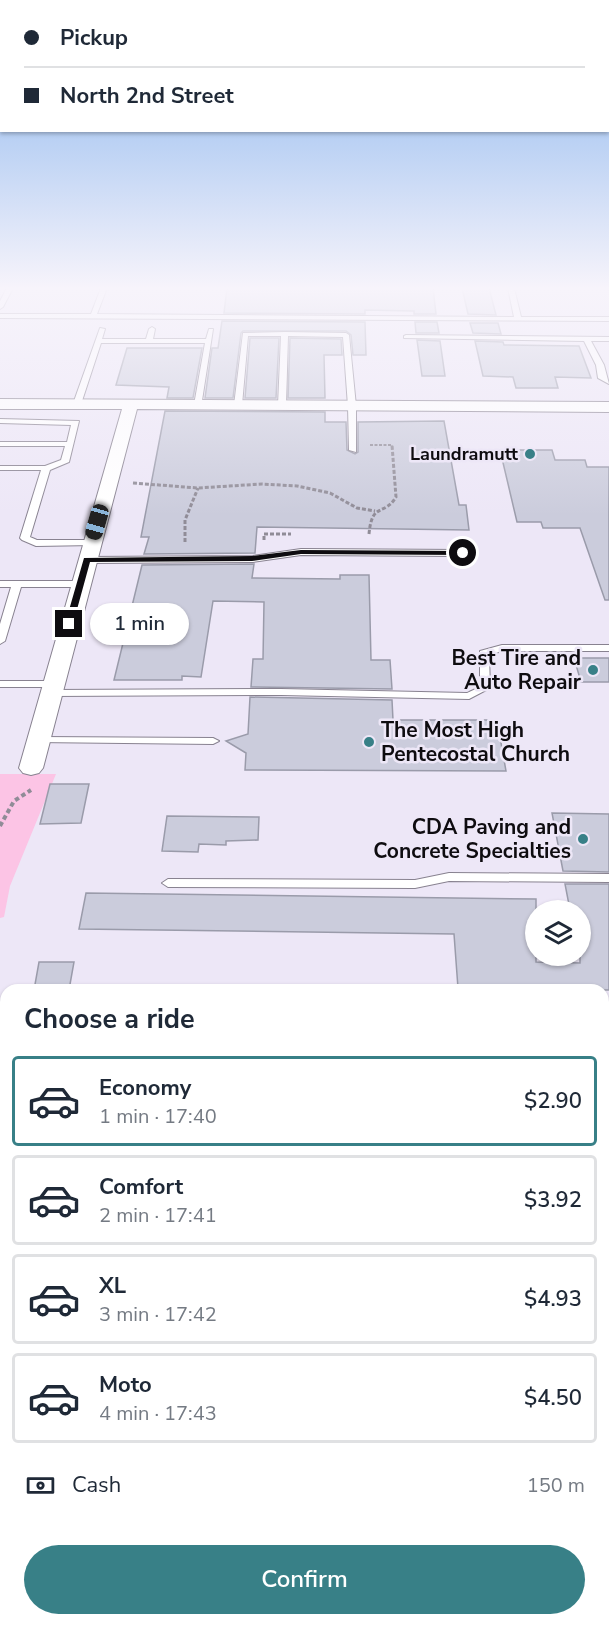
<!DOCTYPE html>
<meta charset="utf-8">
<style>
:root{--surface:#fff;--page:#f2f2f3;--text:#1f2937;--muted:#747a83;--line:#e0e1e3;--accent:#388087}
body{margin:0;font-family:"Nunito Sans",sans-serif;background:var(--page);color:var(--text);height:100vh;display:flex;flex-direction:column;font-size:22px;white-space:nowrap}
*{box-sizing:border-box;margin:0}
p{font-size:20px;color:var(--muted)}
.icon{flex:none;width:33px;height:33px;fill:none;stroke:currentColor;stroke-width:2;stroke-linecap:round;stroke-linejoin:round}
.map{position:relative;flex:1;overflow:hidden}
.sheet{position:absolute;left:0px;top:984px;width:609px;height:642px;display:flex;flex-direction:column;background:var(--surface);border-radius:18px 18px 0 0;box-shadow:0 2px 4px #0004}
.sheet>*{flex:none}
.top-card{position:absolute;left:0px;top:0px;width:609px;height:132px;box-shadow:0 2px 4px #0004;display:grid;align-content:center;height:132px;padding:0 24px;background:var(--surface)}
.tools{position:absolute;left:525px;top:900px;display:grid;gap:12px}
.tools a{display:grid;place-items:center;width:66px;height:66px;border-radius:50%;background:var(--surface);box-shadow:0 2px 4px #0004;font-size:30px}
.end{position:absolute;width:27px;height:27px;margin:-14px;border:8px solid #0e0c10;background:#fff;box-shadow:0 0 0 3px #fff}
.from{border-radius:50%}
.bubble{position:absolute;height:42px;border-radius:21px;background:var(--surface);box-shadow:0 2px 4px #0004;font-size:20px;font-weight:600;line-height:42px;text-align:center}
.car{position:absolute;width:18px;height:36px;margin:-18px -9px;border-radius:8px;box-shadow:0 0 4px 2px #0007;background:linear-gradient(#222 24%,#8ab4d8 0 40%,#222 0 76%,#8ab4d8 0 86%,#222 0)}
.top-card b{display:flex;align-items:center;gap:21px;height:57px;font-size:22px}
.top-card b+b{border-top:2px solid var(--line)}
.top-card i{width:15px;height:15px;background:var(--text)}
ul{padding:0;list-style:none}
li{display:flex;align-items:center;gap:18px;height:90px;margin:0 12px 9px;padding:0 12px;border:3px solid var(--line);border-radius:6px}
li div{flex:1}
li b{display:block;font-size:22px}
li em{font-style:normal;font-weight:600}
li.current{border-color:var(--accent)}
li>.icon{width:54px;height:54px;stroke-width:1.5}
h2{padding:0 24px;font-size:27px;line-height:72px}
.pay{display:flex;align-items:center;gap:15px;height:66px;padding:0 24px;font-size:22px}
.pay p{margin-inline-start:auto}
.cta{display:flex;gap:12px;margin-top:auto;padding:12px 24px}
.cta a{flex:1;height:69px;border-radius:36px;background:var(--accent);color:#fff;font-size:24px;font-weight:600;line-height:69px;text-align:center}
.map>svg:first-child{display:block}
.green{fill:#fcc4e5}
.building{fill:#cbccdc;stroke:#9a9baa;stroke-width:1.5}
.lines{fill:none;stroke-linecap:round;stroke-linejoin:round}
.lane-casing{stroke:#888290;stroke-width:2}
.street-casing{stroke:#888290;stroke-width:2}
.path-far2{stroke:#908c97;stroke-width:2;stroke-dasharray:3 1.5;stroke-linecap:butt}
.path-far1{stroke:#908c97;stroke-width:3;stroke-dasharray:4 2;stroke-linecap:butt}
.path{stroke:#908c97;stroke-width:4;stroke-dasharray:4.5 3;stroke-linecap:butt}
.lane{fill:#fff;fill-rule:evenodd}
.street{fill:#fff;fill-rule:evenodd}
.route{fill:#0e0c10}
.poi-dot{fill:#388087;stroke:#ede7f7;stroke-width:2}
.labels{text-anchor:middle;stroke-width:5;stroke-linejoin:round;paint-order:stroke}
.far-poi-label{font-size:18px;font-weight:bold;fill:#0e0c10;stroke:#ede7f7;text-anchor:end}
.poi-label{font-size:21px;font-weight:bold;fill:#0e0c10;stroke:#ede7f7;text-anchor:end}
</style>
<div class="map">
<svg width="609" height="1626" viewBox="0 0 609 1626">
<rect width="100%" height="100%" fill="#ede7f7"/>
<path class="green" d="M 0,774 L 56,774 L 10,886 L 4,917 L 0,918 Z"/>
<path class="building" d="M 227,288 L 433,288 L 436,314 L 414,314 L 414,311 L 365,310 L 365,314 L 224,313 Z
M 462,288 L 489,288 L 496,315 L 468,314 Z
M 222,321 L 365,322 L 366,355 L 353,355 L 351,335 L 346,331 L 243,331 L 241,333 L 233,398 L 205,398 L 212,348 L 218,348 Z
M 415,322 L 437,322 L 439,333 L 416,333 Z
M 470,323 L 498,323 L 501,334 L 473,333 Z
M 250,338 L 279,338 L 276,398 L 245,398 Z
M 290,338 L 341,339 L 342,355 L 324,355 L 325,398 L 288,398 Z
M 417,340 L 440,341 L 445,376 L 422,376 Z
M 475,341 L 503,342 L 504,345 L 579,346 L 591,378 L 555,377 L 558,388 L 516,388 L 513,377 L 483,376 Z
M 127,348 L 202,348 L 193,398 L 167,398 L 169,387 L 116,385 Z
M 165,411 L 325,412 L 325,422 L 346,422 L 347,450 L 355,454 L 358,452 L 358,422 L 444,421 L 459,505 L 466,505 L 469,530 L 257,527 L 255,553 L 144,554 L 149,537 L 141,537 Z
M 500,450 L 552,450 L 555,460 L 585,460 L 587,467 L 609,467 L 609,600 L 605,600 L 580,528 L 543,528 L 541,522 L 517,522 Z
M 254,564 L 252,578 L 340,579 L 340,575 L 369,575 L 371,660 L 390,660 L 392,689 L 251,687 L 253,659 L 263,659 L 264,602 L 213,601 L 201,677 L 182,676 L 182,680 L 114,680 L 142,565 Z
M 574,658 L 609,658 L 609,682 L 581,682 Z
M 250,697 L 392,700 L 393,720 L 497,720 L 506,771 L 245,770 L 246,753 L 226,741 L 248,734 Z
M 50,784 L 89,784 L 81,823 L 40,824 Z
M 552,813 L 609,814 L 609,872 L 563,871 Z
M 167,816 L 259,817 L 258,840 L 226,841 L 226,845 L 199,844 L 198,852 L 162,851 Z
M 565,884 L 609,884 L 609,990 L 458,988 L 454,934 L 79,929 L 86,893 L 536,899 L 536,962 L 580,963 L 580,910 L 570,910 Z
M 39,962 L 74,962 L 69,990 L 34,990 Z"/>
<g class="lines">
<defs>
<path id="lane" d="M 7,288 L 13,288 L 3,307 L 0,309 L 0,301 Z
M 101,288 L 107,288 L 97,314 L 514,317 L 508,288 L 514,288 L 521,317 L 609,317 L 609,321 L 0,318 L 0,314 L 91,314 Z
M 100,328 L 105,329 L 102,339 L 146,339 L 149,329 L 152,327 L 155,329 L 153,339 L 206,339 L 209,329 L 213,329 L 201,407 L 194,405 L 205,343 L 101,343 L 81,404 L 74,406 L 73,404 Z
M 285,332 L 346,333 L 349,335 L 356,406 L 356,452 L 349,450 L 348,406 L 343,337 L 288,336 L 286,405 L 282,407 L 278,405 L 281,336 L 248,336 L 242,405 L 238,407 L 234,405 L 243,333 Z
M 406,335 L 609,337 L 609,341 L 591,341 L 604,365 L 609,384 L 598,378 L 596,365 L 584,341 L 404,338 L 404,336 Z
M 0,419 L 79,421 L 69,462 L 50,470 L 30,537 L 37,540 L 91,540 L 96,543 L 94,545 L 36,546 L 22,540 L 20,538 L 41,470 L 0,470 L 0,466 L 45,466 L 61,460 L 65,446 L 0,446 L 0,442 L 67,442 L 71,425 L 0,423 Z
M 301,549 L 463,550 L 468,553 L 463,556 L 301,555 L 253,562 L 86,563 L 81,560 L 86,557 L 253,556 Z
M 0,581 L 80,581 L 85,584 L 80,587 L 21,587 L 5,641 L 0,644 L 0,624 L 11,587 L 0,587 Z
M 502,645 L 609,645 L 609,651 L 502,651 L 489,655 L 490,688 L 469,699 L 281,695 L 51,696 L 46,693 L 51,690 L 281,689 L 467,693 L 480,687 L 480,651 Z
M 0,681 L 53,681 L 58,684 L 53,687 L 0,687 Z
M 39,737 L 213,738 L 219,741 L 213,744 L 35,742 L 33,740 L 35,738 Z
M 449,873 L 609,874 L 609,882 L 449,881 L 415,888 L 168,887 L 162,883 L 168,879 L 415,880 Z
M 0,1228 L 6,1228 L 6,1242 L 0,1242 Z
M 6,1340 L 6,1382 L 0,1384 L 0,1342 Z
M 0,1443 L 6,1443 L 6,1461 L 0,1461 Z
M 156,1620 L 176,1620 L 176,1626 L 156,1626 Z
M 507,1620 L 527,1620 L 527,1626 L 507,1626 Z"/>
<path id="street" d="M 0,399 L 609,402 L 609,412 L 137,409 L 43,768 L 39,773 L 31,775 L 23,773 L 19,768 L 122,409 L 0,409 Z"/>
</defs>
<use href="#lane" class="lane-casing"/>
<use href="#street" class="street-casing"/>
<path class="path-far2" d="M 370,445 L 392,445 L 392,447"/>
<path class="path-far1" d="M 133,483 L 198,488 L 262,484 L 297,486 L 330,493 L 357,508 L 375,511
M 369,534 C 372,501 384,517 396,497 L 392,445
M 264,540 L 264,534 L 291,534
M 185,542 L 185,520 L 198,488"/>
<path class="path" d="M 0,826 L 14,801 L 31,790"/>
<use href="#lane" class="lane"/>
<use href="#street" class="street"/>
</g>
<linearGradient id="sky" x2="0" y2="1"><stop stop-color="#81b0ed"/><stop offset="0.56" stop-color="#f7f4fb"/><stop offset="1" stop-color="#f7f4fb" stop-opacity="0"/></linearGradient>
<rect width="609" height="515" fill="url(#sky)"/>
<path class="route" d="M 301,550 L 463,551 L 467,553 L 463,555 L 301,554 L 252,561 L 90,562 L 73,624 L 69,626 L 65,624 L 84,558 L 252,556 Z"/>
<g class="poi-dot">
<circle cx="530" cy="454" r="6"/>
<circle cx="593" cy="670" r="6"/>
<circle cx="369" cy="742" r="6"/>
<circle cx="583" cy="839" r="6"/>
</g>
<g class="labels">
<g class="far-poi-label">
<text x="518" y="460">Laundramutt</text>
</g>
<g class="poi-label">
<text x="581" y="665">Best Tire and<tspan x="581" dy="24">Auto Repair</tspan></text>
<text x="381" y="737" text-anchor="start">The Most High<tspan x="381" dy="24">Pentecostal Church</tspan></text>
<text x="571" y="834">CDA Paving and<tspan x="571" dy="24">Concrete Specialties</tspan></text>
</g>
</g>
</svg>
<div class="tools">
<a><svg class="icon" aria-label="layers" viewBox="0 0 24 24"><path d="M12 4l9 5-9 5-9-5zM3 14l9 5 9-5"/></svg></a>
</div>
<i class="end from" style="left:463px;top:553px"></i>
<i class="end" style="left:69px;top:624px"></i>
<div class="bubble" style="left:90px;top:603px;width:99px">1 min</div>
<i class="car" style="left:97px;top:522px;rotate:196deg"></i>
<div class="top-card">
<b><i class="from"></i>Pickup</b>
<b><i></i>North 2nd Street</b>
</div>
<section class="sheet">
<h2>Choose a ride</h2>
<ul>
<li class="current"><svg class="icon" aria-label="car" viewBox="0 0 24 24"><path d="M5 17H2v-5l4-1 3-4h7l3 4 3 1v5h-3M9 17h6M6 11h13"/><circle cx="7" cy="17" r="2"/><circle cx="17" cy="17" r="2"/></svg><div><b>Economy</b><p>1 min · 17:40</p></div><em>$2.90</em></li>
<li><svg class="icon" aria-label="car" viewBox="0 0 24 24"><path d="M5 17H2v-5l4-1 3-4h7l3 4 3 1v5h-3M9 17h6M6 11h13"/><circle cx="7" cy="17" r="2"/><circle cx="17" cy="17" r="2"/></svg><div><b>Comfort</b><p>2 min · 17:41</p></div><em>$3.92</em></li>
<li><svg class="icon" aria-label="car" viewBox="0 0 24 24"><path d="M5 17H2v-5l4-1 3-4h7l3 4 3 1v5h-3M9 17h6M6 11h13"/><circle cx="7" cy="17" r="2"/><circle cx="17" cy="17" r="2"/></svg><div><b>XL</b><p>3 min · 17:42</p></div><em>$4.93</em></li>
<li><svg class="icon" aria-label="car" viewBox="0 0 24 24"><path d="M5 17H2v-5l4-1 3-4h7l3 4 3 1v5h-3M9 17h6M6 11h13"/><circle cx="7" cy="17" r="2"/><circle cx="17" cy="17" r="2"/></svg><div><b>Moto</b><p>4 min · 17:43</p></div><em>$4.50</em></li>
</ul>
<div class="pay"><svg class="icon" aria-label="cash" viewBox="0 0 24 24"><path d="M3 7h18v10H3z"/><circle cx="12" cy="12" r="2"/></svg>Cash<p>150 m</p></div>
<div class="cta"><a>Confirm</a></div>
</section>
</div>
